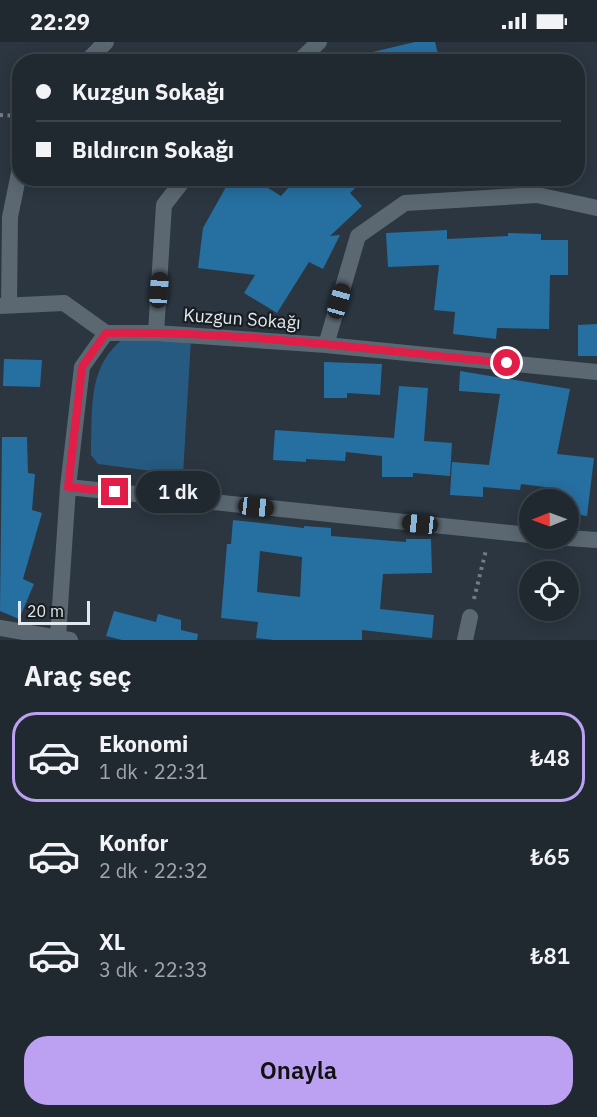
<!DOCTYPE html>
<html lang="tr">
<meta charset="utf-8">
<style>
:root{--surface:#202830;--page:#2d343c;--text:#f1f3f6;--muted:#a2a6ab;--line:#3d444c;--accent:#bca0f2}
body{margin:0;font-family:"IBM Plex Sans",sans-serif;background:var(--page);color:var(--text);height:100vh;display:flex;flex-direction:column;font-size:22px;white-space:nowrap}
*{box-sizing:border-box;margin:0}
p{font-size:20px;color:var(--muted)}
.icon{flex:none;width:33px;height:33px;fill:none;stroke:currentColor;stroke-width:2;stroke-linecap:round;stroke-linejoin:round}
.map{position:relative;height:598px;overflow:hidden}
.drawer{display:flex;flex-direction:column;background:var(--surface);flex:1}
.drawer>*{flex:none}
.banner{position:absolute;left:12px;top:12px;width:573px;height:132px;border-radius:24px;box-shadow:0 3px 15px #0003,0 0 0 2px var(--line);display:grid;align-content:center;height:132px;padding:0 24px;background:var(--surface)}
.needle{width:39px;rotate:269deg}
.controls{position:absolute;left:519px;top:447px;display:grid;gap:12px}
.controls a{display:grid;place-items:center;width:60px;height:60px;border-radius:50%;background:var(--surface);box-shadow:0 3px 15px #0003,0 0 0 2px var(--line);font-size:30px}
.scale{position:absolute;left:18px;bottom:15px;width:72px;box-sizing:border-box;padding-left:6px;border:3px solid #e1e8ee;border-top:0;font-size:16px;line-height:21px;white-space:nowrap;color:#e1e8ee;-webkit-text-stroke:4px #181d21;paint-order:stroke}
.end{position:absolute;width:27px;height:27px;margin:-14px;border:8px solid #e11d48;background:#fff;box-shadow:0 0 0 3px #fff}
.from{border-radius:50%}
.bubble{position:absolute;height:42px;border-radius:21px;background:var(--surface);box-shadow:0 3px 15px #0003,0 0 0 2px var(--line);font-size:20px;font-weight:600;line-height:42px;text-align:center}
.car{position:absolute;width:18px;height:36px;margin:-18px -9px;border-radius:8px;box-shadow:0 0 4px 2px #0007;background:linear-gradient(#222 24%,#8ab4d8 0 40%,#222 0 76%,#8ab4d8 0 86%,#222 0)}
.banner b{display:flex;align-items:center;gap:21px;height:57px;font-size:22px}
.banner b+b{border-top:2px solid var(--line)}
.banner i{width:15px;height:15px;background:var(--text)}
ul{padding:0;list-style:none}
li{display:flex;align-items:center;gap:18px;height:90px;margin:0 12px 9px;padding:0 12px;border:3px solid transparent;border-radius:24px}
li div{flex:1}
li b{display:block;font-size:22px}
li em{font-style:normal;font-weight:600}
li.on{border-color:var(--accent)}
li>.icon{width:54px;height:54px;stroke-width:1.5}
h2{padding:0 24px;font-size:27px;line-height:72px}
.button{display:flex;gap:12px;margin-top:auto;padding:12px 24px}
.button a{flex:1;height:69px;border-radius:24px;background:var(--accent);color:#111;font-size:24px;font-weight:600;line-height:69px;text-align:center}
.status{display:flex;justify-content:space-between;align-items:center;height:42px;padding:0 30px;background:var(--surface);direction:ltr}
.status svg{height:16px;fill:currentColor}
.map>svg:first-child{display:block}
.green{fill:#265a80}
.building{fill:#266fa1;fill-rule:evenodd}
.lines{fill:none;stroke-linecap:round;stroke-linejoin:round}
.path{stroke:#737c85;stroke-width:4;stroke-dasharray:3 4.5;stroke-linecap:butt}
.minor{stroke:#5b6872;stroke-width:16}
.route{stroke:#e11d48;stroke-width:8}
.labels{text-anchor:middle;stroke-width:4.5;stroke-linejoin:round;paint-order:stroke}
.street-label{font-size:18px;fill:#e1e8ee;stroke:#181d21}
</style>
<div class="status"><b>22:29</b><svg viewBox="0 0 49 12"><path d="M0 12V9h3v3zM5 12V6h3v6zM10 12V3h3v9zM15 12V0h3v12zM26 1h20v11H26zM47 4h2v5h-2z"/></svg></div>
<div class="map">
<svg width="597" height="598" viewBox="0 0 597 598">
<rect width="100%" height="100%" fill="#2b3640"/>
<path class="green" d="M 127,294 L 191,297 L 183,433 L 98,422 L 91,413 C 93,367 86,323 127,294 Z"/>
<path class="building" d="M 415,0 L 435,0 L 440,20 L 365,20 L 364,12 Z
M 231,136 L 252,136 L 281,154 L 297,136 L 365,136 L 350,151 L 362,164 L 330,194 L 340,193 L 323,227 L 309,220 L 277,271 L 244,251 L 255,233 L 198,226 L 203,186 Z
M 447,188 L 447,197 L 508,194 L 508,191 L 541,192 L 541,198 L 568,198 L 568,233 L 550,233 L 549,287 L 497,286 L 496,297 L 453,292 L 455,270 L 434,268 L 439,223 L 388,225 L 386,191 Z
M 597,282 L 597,314 L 578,314 L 578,283 Z
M 4,317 L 42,318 L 40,345 L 3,344 Z
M 324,320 L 382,322 L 380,353 L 347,351 L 347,356 L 324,356 Z
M 460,329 L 570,347 L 557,412 L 594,416 L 587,474 L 568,471 L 568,458 L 560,458 L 561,447 L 521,442 L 520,448 L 483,445 L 483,455 L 450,453 L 452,420 L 489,423 L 500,352 L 459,349 Z
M 399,344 L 428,346 L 424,399 L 452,401 L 450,434 L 413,431 L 413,435 L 382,435 L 382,414 L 346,410 L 345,419 L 306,417 L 306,420 L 273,418 L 275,388 L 394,396 Z
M 2,395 L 27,395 L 28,431 L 35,432 L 32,468 L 42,471 L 23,537 L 34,542 L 19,577 L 0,569 Z
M 233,478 L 304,486 L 304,484 L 331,486 L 331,494 L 406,500 L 406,497 L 431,497 L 432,531 L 383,532 L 380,567 L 434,573 L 432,596 L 362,588 L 362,598 L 274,598 L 256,596 L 258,580 L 221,576 L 227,502 L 231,502 ZM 260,509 L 302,515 L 300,555 L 257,550 Z
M 114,569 L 156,580 L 158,572 L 181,578 L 181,588 L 198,592 L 197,598 L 122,598 L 106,594 Z"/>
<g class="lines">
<path class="path" d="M 0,73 L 20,74
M 474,557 L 486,508"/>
<path class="minor" d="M 86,20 L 106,0
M 298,20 L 319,0
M 9,263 L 10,175 L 20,126
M 0,264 L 64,261 L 106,291 L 156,291 L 326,303 L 597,330
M 156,291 L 164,163 L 185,136
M 326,303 L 358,194 L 405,161 L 537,153 L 597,166
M 68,445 L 530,493
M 568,496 L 597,498
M 0,586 L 70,598
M 58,595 L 68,445 L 82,325 L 106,291
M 465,598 L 470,575"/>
</g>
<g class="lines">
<path class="route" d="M 115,450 L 68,445 L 82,325 L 106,291 C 240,289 374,308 507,321"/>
</g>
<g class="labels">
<g class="street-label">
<text transform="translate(242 277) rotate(4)" y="6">Kuzgun Sokağı</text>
</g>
</g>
</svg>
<div class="controls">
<a><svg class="needle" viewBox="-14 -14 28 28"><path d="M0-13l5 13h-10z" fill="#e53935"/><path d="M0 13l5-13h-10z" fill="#a2a6ab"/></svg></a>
<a><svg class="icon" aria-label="locate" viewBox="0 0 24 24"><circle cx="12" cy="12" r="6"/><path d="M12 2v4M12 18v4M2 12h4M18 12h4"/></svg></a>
</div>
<div class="scale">20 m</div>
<i class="end from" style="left:507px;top:321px"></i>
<i class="end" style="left:115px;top:450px"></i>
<div class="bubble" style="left:136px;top:429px;width:84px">1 dk</div>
<i class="car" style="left:159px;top:248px;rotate:4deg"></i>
<i class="car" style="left:339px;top:259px;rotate:16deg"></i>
<i class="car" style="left:256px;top:465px;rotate:96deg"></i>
<i class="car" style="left:420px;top:482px;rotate:276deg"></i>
<div class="banner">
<b><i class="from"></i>Kuzgun Sokağı</b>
<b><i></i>Bıldırcın Sokağı</b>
</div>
</div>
<section class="drawer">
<h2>Araç seç</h2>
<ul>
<li class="on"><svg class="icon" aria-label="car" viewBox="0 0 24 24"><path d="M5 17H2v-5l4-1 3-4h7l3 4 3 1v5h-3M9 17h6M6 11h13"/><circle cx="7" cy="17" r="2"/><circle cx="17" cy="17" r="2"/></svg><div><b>Ekonomi</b><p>1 dk · 22:31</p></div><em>₺48</em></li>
<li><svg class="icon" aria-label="car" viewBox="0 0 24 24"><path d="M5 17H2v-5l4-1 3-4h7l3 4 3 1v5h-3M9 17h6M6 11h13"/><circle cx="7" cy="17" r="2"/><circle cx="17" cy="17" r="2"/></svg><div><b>Konfor</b><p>2 dk · 22:32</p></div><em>₺65</em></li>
<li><svg class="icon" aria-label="car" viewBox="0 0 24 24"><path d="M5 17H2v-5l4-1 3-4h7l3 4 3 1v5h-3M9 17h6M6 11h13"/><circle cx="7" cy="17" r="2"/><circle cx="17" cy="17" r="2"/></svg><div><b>XL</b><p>3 dk · 22:33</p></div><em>₺81</em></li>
</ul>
<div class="button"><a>Onayla</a></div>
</section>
